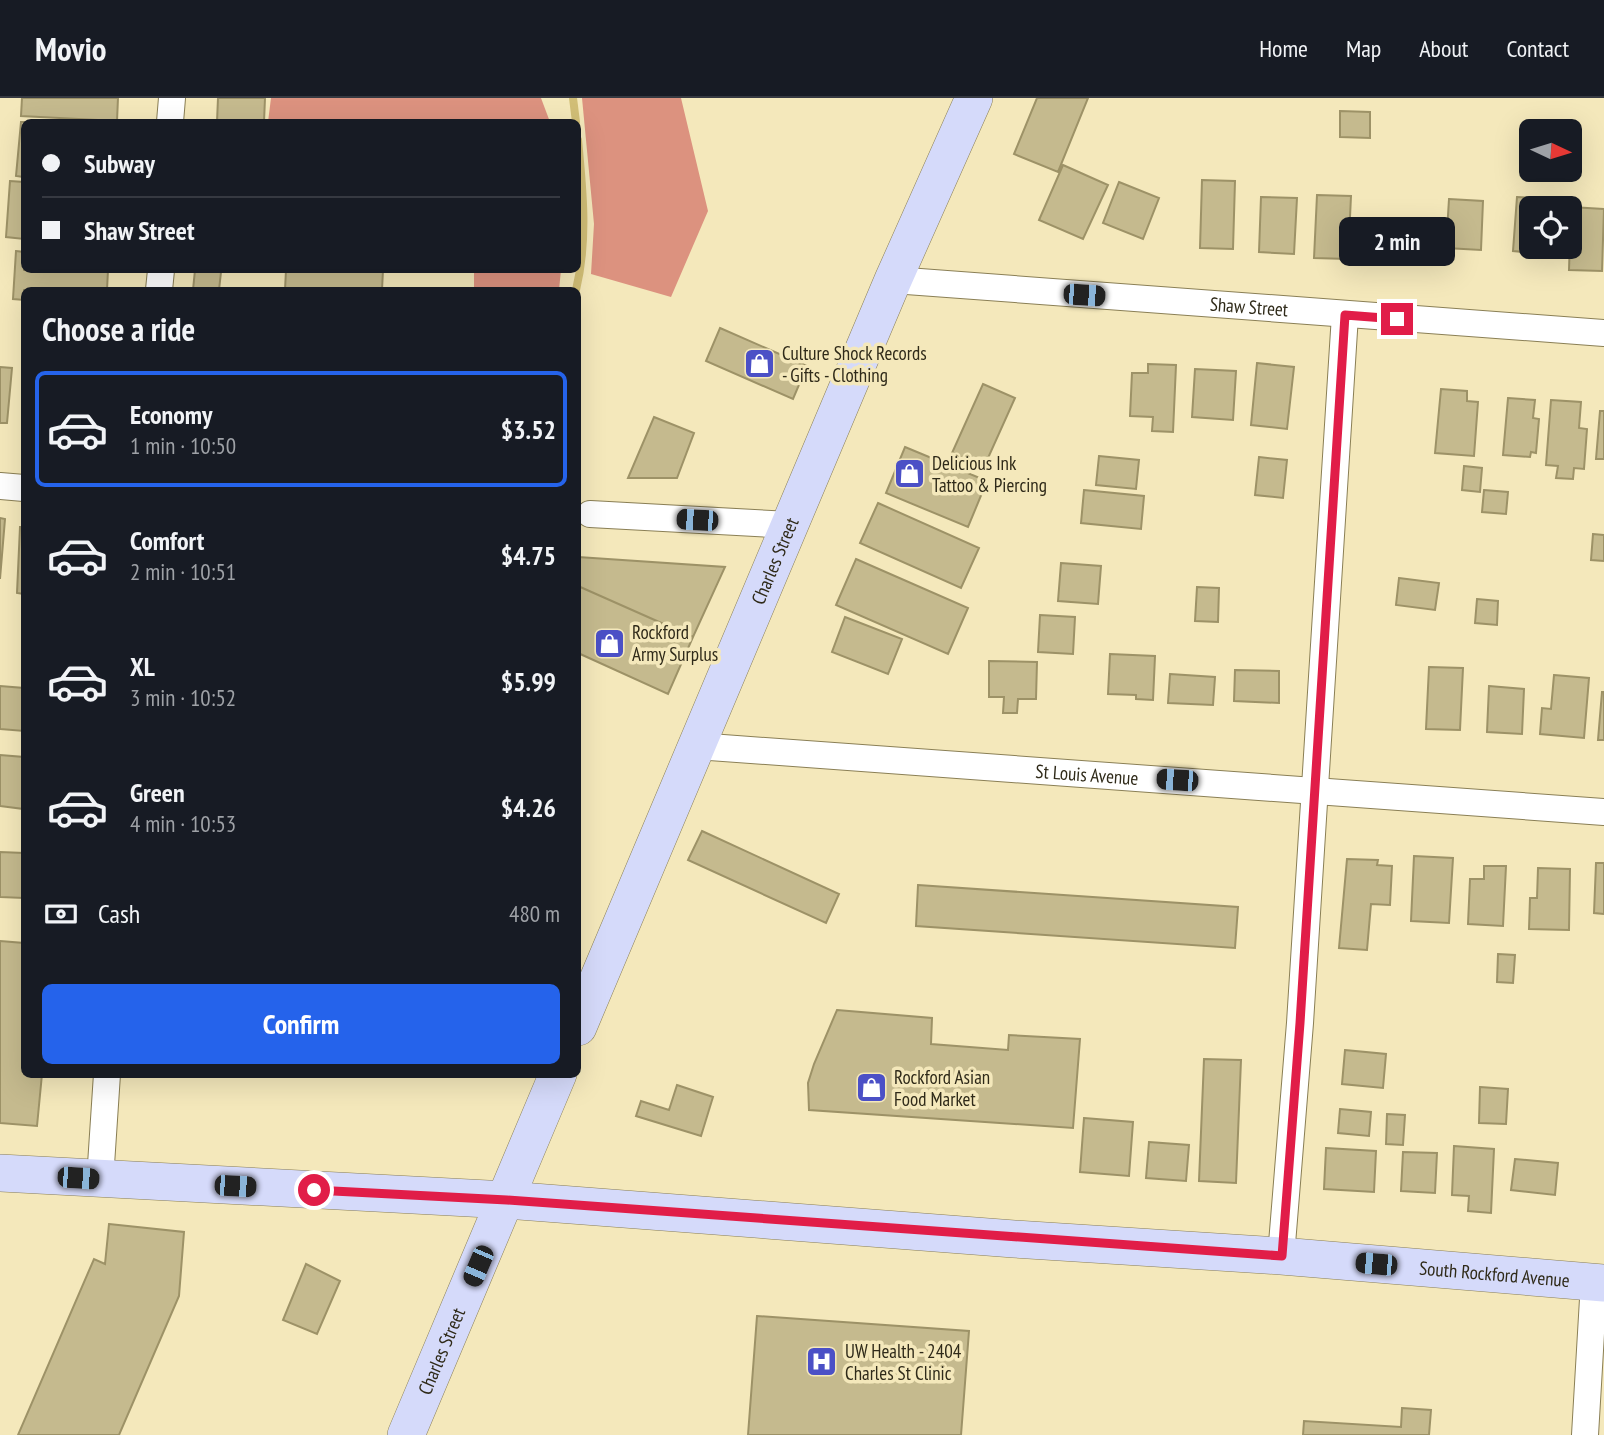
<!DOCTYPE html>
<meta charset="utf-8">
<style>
:root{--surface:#171b24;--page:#242831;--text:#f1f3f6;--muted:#9ea1a6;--line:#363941;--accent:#2563eb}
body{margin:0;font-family:"PT Sans Narrow",sans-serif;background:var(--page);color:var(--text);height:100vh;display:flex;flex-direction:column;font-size:26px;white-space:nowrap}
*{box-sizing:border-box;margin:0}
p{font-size:23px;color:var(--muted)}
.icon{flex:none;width:38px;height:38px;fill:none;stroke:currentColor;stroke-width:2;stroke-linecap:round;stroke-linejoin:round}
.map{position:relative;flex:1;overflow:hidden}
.details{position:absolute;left:21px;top:189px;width:560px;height:791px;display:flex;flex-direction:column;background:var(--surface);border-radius:10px;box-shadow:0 7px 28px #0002}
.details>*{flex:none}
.banner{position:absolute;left:21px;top:21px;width:560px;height:154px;border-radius:10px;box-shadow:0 7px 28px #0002;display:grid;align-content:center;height:154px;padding:0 21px;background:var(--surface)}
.needle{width:46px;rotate:94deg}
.fabs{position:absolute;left:1519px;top:21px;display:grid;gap:14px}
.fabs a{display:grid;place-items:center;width:63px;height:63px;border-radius:10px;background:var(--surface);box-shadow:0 7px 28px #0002;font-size:35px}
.end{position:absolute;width:32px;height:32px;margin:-16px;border:9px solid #e11d48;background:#fff;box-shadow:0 0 0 4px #fff}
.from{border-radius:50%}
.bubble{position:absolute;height:49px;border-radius:10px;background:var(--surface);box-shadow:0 7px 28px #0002;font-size:23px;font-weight:800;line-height:49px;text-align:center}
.car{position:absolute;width:21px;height:42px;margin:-21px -10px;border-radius:9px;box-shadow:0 0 5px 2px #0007;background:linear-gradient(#222 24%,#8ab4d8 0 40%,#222 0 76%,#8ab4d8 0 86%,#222 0)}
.banner b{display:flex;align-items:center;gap:24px;height:66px;font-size:26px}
.banner b+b{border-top:2px solid var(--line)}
.banner i{width:18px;height:18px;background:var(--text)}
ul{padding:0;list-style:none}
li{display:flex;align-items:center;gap:21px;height:116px;margin:0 14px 10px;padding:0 7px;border:4px solid transparent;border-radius:10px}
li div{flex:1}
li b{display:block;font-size:26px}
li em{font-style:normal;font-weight:800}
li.selected{border-color:var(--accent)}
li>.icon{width:63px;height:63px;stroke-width:1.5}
h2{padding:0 21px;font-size:32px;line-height:84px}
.pay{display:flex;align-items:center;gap:18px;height:77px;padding:0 21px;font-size:26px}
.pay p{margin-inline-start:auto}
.cta{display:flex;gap:14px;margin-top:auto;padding:14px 21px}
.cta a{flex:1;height:80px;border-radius:10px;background:var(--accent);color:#fff;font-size:28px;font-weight:800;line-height:80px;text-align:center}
header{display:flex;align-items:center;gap:42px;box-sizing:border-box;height:98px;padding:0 35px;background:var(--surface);border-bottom:2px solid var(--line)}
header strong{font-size:33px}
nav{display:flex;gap:38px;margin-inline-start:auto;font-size:24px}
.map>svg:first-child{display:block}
.forest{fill:#dc927f}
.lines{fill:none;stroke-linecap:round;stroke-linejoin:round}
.stream{stroke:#d1be76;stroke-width:8}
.building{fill:#c5ba8e;stroke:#9d9267;stroke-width:2}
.street-casing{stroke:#8a7f55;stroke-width:28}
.secondary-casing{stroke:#8a7f55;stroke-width:38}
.street{stroke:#fff;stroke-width:26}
.secondary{stroke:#d5dafa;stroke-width:37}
.route{stroke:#e11d48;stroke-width:9}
.labels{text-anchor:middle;stroke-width:7;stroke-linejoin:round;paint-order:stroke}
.street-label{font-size:19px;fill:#2f2a19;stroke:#f4e8bb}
.poi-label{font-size:19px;fill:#2f2a19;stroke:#f4e8bb;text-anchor:start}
</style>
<header>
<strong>Movio</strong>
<nav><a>Home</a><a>Map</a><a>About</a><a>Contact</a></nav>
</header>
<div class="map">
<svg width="1604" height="1337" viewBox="0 0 1604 1337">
<rect width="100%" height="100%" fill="#f4e8bb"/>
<path class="forest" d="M 271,0 L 541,0 L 550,24 L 268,24 Z
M 582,0 L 681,0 L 708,113 L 671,199 L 591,176 L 594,126 Z
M 474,172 L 561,172 L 559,192 L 474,192 Z"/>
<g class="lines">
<path class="stream" d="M 573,0 L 576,24
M 576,192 C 588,143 583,93 578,42"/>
</g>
<path class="building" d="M 22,0 L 118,0 L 117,23 L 21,18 Z
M 218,0 L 265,0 L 264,24 L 217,24 Z
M 1037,0 L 1088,0 L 1058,74 L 1014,56 Z
M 1340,13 L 1370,14 L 1370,40 L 1340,39 Z
M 21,24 L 25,24 L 24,79 L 16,78 Z
M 1063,67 L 1108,87 L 1083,141 L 1039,122 Z
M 1202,82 L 1235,83 L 1233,151 L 1200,150 Z
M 10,83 L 24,84 L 24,141 L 6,139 Z
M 1119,84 L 1159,100 L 1143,141 L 1103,125 Z
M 1317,97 L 1351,98 L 1348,161 L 1314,160 Z
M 1261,99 L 1297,100 L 1294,156 L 1259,154 Z
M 1517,99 L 1551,101 L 1551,110 L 1531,110 L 1531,149 L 1547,149 L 1547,156 L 1513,153 Z
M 1449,101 L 1483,103 L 1481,152 L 1446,150 Z
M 1571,109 L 1604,111 L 1602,173 L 1569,172 Z
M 16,153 L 24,154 L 24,172 L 108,172 L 107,192 L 24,192 L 24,202 L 13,201 Z
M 195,172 L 221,174 L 219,192 L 193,192 Z
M 286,172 L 383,172 L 382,192 L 285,192 Z
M 720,230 L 807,268 L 793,301 L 706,263 Z
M 1257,265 L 1294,269 L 1287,331 L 1251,327 Z
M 1148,266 L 1176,267 L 1173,334 L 1152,333 L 1153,319 L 1130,318 L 1132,275 L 1148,275 Z
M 0,269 L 12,270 L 7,325 L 0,325 Z
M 1195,271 L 1236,273 L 1233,322 L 1192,319 Z
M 983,286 L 1015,300 L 984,369 L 952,355 Z
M 1441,291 L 1467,293 L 1467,303 L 1478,304 L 1474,358 L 1435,355 Z
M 1508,300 L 1535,302 L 1533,320 L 1539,321 L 1536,355 L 1531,354 L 1530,359 L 1503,357 Z
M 1551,302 L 1581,304 L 1579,330 L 1587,331 L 1584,371 L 1574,370 L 1573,381 L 1556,380 L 1558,368 L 1546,367 Z
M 1600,313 L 1604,313 L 1604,361 L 1596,361 Z
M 654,319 L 694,335 L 677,380 L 628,380 Z
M 905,349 L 987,383 L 968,429 L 886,395 Z
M 1099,358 L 1139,362 L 1136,391 L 1096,387 Z
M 1259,359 L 1287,362 L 1283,400 L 1255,397 Z
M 1464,368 L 1482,370 L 1480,394 L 1462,392 Z
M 1084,392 L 1144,398 L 1141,431 L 1081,425 Z
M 1484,392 L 1508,394 L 1506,416 L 1482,414 Z
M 878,405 L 979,450 L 961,490 L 860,445 Z
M 0,420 L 5,421 L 0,481 Z
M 20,429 L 24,429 L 24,496 L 17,495 Z
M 1593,436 L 1604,437 L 1604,463 L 1591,462 Z
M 578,459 L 725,469 L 693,539 L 578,488 Z
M 856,461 L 968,510 L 948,556 L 836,507 Z
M 1061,465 L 1101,468 L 1098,506 L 1058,503 Z
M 1399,480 L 1439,485 L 1435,512 L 1396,507 Z
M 578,488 L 693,539 L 668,596 L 578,555 Z
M 1197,489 L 1219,490 L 1218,524 L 1195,523 Z
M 1477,501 L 1498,503 L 1497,527 L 1475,525 Z
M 1040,517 L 1075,519 L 1073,556 L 1038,554 Z
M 845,519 L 902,541 L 888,576 L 832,554 Z
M 1110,556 L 1155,558 L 1153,602 L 1136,601 L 1136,597 L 1108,596 Z
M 989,563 L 1037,564 L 1036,601 L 1018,601 L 1017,615 L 1003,615 L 1004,599 L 989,599 Z
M 1429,569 L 1463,570 L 1460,632 L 1426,631 Z
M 1235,572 L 1279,573 L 1279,605 L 1234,603 Z
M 1170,576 L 1215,579 L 1213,607 L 1168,605 Z
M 1554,577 L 1589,580 L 1584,640 L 1540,636 L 1542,610 L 1551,611 Z
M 0,588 L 24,590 L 24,633 L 0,631 Z
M 1489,588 L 1524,591 L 1522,636 L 1487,634 Z
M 1602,594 L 1604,594 L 1604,642 L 1598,642 Z
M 0,657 L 24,659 L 24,711 L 0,708 Z
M 702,733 L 839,796 L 826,825 L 688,762 Z
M 0,754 L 24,755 L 24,800 L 0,799 Z
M 1414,758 L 1453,760 L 1449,825 L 1411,823 Z
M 1347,761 L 1378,762 L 1377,767 L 1392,768 L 1390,807 L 1371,806 L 1367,852 L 1339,850 Z
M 1596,765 L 1604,765 L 1604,816 L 1594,815 Z
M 1484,768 L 1506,768 L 1503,828 L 1468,826 L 1470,781 L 1484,781 Z
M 1538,770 L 1570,771 L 1569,832 L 1529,831 L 1530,800 L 1537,800 Z
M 918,787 L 1238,809 L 1235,850 L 916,828 Z
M 0,843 L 24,845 L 24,976 L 42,976 L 37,1028 L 0,1025 Z
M 1498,856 L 1515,857 L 1513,885 L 1497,884 Z
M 837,912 L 932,920 L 931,946 L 1008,952 L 1009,937 L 1080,941 L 1073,1030 L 809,1012 L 808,985 L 814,966 Z
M 1345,952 L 1386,956 L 1383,990 L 1342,986 Z
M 1204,961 L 1241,962 L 1236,1085 L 1199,1083 Z
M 677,987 L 713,999 L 701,1038 L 636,1018 L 641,1003 L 669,1012 Z
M 1480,989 L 1508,991 L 1506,1026 L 1479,1025 Z
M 1340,1011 L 1371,1014 L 1369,1038 L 1338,1035 Z
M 1387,1016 L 1405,1017 L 1403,1047 L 1386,1046 Z
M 1084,1020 L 1133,1024 L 1129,1078 L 1080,1074 Z
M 1149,1044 L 1189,1047 L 1186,1083 L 1146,1080 Z
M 1454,1048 L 1494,1051 L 1491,1115 L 1468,1113 L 1469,1098 L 1452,1097 Z
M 1326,1050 L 1376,1053 L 1374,1094 L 1324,1091 Z
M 1403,1054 L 1437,1055 L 1435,1095 L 1401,1093 Z
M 1515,1061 L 1558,1065 L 1555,1097 L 1511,1092 Z
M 109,1126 L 184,1134 L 179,1198 L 119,1337 L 18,1337 L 94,1161 L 105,1166 Z
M 306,1166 L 340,1183 L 317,1236 L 283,1222 Z
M 757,1218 L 969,1233 L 961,1337 L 748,1337 Z
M 1402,1310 L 1431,1312 L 1429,1337 L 1303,1337 L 1304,1323 L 1401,1329 Z"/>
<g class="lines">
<defs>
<g id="street">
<path d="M 170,24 L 172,0"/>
<path id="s1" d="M 893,182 L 1604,235"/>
<path d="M 159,192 L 161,172"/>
<path d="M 0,388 L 24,390"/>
<path d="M 590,416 L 790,427"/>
<path id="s2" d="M 696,648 L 1604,714"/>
<path d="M 100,1082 L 107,976"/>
<path d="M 1281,1158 L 1300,925 L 1345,217"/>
<path d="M 1585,1337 L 1594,1184"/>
</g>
<g id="secondary">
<path id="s3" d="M 578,929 L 893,182 L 974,0"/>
<path id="s4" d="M 0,1075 L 507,1102 L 1014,1141 L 1281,1158 L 1604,1185"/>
<path id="s5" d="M 406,1337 L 558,976"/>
</g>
</defs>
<use href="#street" class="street-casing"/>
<use href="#secondary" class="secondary-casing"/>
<use href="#street" class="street"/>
<use href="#secondary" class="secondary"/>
</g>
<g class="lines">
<path class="route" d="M 314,1092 L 507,1102 L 1282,1158 L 1300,925 L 1345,217 L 1397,221"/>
</g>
<defs>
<symbol id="shop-square" viewBox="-11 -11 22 22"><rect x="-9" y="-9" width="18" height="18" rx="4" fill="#4b50c6" stroke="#f4e8bb"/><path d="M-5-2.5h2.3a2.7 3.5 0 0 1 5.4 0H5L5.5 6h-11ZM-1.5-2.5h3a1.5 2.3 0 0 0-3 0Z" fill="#fff"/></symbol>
<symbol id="hospital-square" viewBox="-11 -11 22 22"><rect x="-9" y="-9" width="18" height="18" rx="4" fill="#4b50c6" stroke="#f4e8bb"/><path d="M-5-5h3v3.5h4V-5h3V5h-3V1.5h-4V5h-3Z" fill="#fff"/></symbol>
</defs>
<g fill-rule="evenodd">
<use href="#shop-square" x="742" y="248" width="35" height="35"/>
<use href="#shop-square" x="892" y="358" width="35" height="35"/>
<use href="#shop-square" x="592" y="528" width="35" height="35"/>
<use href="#shop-square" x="854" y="972" width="35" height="35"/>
<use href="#hospital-square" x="804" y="1246" width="35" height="35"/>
</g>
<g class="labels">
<g class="street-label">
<text dy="7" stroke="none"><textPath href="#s1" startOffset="357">Shaw Street</textPath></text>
<text dy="7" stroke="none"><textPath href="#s3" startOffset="506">Charles Street</textPath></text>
<text dy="7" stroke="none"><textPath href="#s2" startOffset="392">St Louis Avenue</textPath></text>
<text dy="7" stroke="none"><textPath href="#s4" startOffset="1498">South Rockford Avenue</textPath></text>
<text dy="7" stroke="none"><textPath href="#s5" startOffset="91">Charles Street</textPath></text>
</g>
<g class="poi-label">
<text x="782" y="262">Culture Shock Records<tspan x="782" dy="22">- Gifts - Clothing</tspan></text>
<text x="932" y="372">Delicious Ink<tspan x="932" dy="22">Tattoo &amp; Piercing</tspan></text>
<text x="632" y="541">Rockford<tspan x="632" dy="22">Army Surplus</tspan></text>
<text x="894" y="986">Rockford Asian<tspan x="894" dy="22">Food Market</tspan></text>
<text x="845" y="1260">UW Health - 2404<tspan x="845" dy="22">Charles St Clinic</tspan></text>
</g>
</g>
</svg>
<div class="fabs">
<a><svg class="needle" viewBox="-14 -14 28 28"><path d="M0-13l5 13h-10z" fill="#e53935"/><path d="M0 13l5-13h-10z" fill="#9ea1a6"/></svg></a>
<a><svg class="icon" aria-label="locate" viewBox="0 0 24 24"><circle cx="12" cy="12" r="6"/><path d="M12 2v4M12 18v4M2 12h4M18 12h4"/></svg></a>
</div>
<i class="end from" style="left:314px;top:1092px"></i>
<i class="end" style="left:1397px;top:221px"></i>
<div class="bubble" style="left:1339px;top:119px;width:116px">2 min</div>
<i class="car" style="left:1084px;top:197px;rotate:94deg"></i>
<i class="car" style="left:697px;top:422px;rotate:273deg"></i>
<i class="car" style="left:1177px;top:682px;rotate:274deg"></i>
<i class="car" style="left:78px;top:1080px;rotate:94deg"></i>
<i class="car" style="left:235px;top:1088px;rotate:93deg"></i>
<i class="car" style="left:1376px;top:1166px;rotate:275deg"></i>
<i class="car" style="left:478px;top:1168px;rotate:203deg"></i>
<div class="banner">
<b><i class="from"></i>Subway</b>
<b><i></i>Shaw Street</b>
</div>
<section class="details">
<h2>Choose a ride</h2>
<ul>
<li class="selected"><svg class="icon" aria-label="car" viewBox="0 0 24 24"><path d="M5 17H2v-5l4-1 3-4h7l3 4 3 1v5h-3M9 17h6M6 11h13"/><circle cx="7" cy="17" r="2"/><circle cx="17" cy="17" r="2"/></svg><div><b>Economy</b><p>1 min · 10:50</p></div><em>$3.52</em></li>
<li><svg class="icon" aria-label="car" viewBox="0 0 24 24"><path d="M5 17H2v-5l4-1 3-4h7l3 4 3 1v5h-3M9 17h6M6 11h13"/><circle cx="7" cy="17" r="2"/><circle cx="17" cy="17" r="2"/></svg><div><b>Comfort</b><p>2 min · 10:51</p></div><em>$4.75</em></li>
<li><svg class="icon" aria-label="car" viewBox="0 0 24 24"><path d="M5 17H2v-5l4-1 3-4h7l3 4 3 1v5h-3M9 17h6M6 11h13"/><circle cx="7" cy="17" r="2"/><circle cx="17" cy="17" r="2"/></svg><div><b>XL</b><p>3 min · 10:52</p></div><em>$5.99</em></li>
<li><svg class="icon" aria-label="car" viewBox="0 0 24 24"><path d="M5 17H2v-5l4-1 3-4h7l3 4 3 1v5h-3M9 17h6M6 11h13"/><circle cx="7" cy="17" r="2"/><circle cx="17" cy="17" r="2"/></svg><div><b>Green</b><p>4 min · 10:53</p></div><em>$4.26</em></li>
</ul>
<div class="pay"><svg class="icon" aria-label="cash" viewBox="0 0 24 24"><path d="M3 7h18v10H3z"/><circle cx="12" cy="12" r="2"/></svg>Cash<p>480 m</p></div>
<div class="cta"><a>Confirm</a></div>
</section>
</div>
